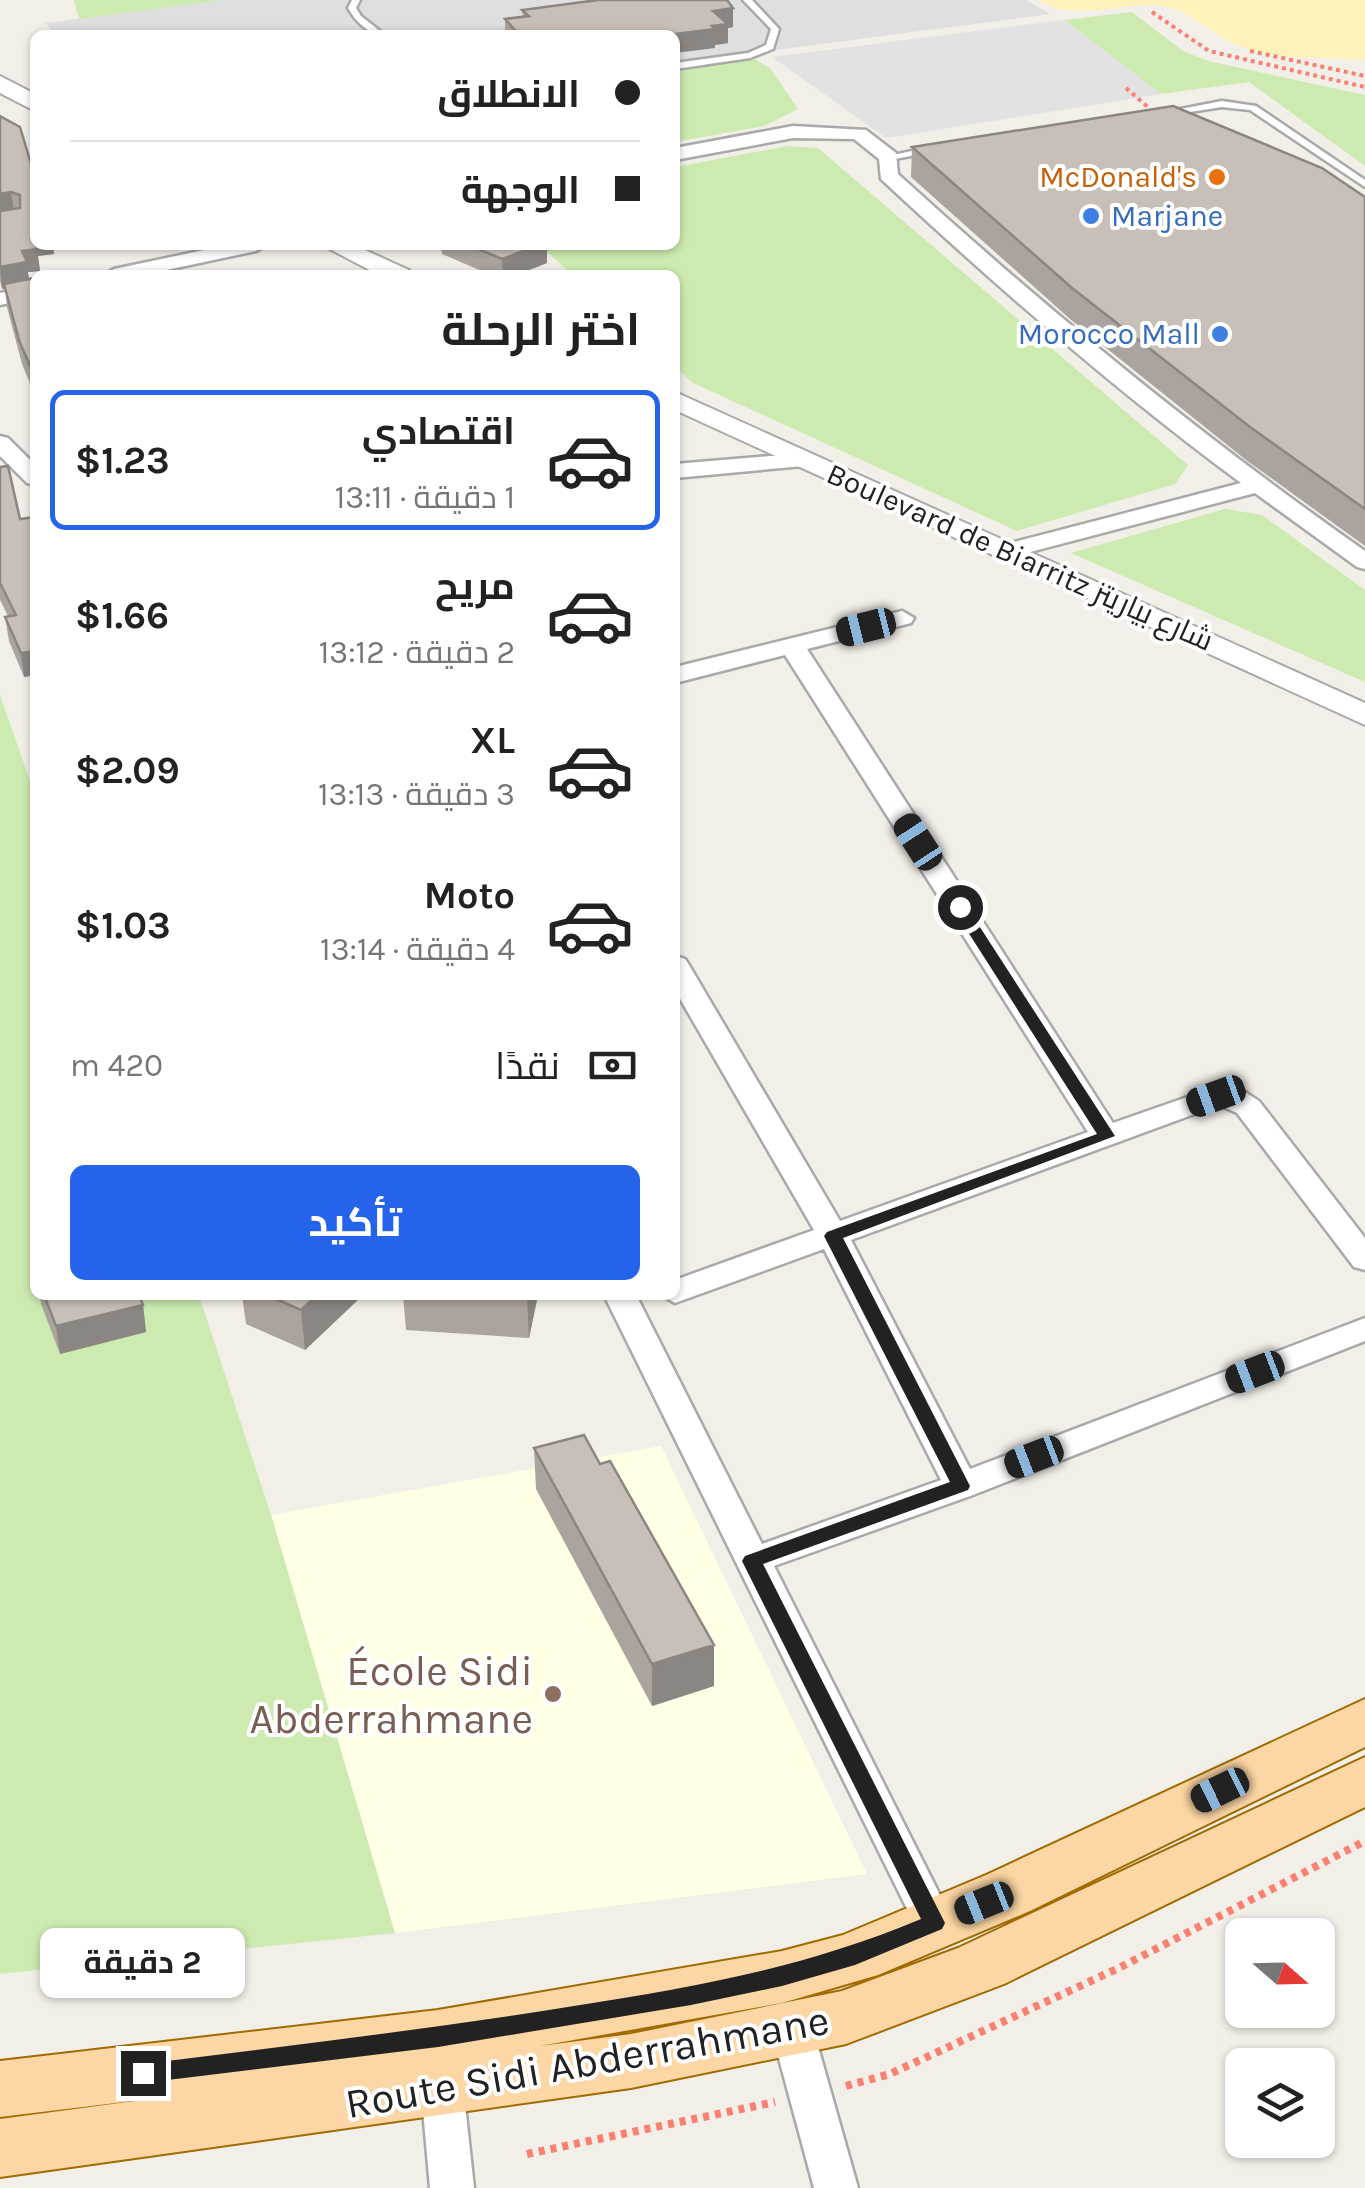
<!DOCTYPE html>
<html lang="ar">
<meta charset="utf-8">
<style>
:root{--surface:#fff;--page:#f2f2f2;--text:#222;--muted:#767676;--line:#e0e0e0;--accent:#2563eb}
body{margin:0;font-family:Karla,Cairo,sans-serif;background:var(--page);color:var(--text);direction:rtl;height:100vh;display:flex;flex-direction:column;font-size:38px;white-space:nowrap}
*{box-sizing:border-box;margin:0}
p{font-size:32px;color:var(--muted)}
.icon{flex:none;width:55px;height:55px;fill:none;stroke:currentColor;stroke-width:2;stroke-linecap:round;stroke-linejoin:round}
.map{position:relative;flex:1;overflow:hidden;direction:ltr}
.side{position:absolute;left:30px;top:270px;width:650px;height:1030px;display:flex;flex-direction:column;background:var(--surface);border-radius:15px;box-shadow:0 2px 8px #0004;direction:rtl}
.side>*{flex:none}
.banner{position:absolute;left:30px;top:30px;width:650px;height:220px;border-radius:15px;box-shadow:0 2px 8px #0004;direction:rtl;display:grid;align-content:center;height:220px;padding:0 40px;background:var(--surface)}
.needle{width:65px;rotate:110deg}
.buttons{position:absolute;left:1225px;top:1918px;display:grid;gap:20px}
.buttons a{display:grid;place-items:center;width:110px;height:110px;border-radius:15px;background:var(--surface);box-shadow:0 2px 8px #0004;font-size:50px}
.end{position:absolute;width:45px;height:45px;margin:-22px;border:12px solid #222;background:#fff;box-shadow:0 0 0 5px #fff}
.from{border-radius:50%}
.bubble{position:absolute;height:70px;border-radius:15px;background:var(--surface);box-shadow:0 2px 8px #0004;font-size:32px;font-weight:700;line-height:70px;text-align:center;direction:rtl}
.car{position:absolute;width:30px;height:60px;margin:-30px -15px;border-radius:12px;box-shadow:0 0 8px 2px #0007;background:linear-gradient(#222 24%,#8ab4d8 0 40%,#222 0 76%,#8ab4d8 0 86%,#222 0)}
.banner b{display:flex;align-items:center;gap:35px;height:95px;font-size:38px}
.banner b+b{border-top:2px solid var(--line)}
.banner i{width:25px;height:25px;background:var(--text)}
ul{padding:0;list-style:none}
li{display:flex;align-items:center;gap:30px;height:140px;margin:0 20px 15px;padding:0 20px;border:5px solid transparent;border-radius:15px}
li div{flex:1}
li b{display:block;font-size:38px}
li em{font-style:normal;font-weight:700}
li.selected{border-color:var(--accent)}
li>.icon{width:90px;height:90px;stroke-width:1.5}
h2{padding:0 40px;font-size:45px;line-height:120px}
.pay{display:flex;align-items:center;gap:25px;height:110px;padding:0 40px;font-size:38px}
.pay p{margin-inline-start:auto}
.button{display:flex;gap:20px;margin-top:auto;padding:20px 40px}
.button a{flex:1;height:115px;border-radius:15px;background:var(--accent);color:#fff;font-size:40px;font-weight:700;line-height:115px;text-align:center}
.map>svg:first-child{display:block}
.residential{fill:#e0dfdf}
.education{fill:#ffffe5}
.grass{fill:#cdebb0}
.sand{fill:#fff1ba}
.parking{fill:#e2e2e2}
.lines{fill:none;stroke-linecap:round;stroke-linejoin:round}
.service-casing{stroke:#a9a9a9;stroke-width:5}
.minor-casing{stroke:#a9a9a9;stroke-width:5}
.tertiary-casing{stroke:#a9a9a9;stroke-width:4}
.primary-casing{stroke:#a06b00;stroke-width:4}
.path-far1{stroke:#fa8072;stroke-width:4;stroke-dasharray:4 4;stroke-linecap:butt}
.path{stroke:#fa8072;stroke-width:8;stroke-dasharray:6 6;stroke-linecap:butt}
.service{fill:#fff;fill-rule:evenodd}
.minor{fill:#fff;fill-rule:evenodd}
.tertiary{fill:#fff;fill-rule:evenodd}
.primary{fill:#fcd6a4;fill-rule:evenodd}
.wall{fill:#aba49e}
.shaded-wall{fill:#8b8681}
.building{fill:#c7bfb8;stroke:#8b8681;stroke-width:2.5}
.route{fill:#222}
.food-dot{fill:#e8710a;stroke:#fff;stroke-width:4}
.shop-dot{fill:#3f7fe0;stroke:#fff;stroke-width:4}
.education-dot{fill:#8d6e63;stroke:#fff;stroke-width:4}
.labels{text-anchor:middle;stroke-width:8;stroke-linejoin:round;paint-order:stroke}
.far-food-label{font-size:30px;fill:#c56008;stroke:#fff;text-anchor:end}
.far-shop-label{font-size:30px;fill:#366cbe;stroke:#fff;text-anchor:start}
.far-street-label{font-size:30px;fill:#222;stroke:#fff}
.near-education-label{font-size:42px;fill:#785e54;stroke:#fff;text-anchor:end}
.near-street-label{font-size:42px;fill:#222;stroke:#fff}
</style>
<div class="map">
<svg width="1365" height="2188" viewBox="0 0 1365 2188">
<rect width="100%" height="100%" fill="#f2efe9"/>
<path class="residential" d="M 223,0 L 1026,0 L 1050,14 L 675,63 L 675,35 L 56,35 L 45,23 Z"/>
<path class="education" d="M 661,1446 L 867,1874 L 395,1933 L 271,1515 Z"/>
<path class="grass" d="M 74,0 L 223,0 L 79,19 Z
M 1132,12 L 1183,51 L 1208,61 L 1365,95 L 1365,166 L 1249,82 L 1161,94 L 1064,20 Z
M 755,59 L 770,68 L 798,109 L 764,126 L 675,142 L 675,71 Z
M 789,146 L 818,148 L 1188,465 L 1175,484 L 1017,531 L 693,383 L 675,367 L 675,275 L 573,275 L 539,245 L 675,245 L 675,167 Z
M 1225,509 L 1262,515 L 1365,590 L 1365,682 L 1071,553 Z
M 0,695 L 35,795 L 35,1295 L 199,1295 L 271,1515 L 395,1933 L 0,1974 Z"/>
<path class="sand" d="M 1039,0 L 1365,0 L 1365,60 C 1326,57 1279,60 1242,47 C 1210,35 1188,6 1152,5 C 1116,4 1071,22 1039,0 Z"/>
<path class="parking" d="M 1064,20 L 1161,94 L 886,138 L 772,57 Z"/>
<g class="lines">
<defs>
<path id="service" d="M 352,0 L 360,0 L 356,8 L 361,16 L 385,35 C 369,35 356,22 348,8 Z
M 743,0 L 752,0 L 779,29 L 773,49 L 750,58 L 675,69 L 675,63 L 748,53 L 766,45 L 771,29 Z
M 1222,101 L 1256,106 L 1365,180 L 1365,187 L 1250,110 L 1222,107 L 1165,116 L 1160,113 Z
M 930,147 L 933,148 L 933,152 L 889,160 L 884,157 Z"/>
<path id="minor" d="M 793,126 L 866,130 L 896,153 L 898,174 C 1046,309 1201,436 1365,551 L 1365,569 L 1357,567 L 1255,493 L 1007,558 L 999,556 L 995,551 L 999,546 L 1241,483 C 1115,390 996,286 881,179 L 879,159 L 854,139 L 793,138 L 675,160 L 675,148 Z
M 228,245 L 266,245 L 256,251 L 143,275 L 104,275 L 114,269 Z
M 35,286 L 35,298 L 0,305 L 0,293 Z
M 0,436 L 8,438 L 35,465 L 35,485 L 27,483 L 0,456 Z
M 806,453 L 817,460 L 814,465 L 675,478 L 675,464 Z
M 902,611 L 914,618 L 911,623 L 807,649 L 1113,1123 L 1216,1087 L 1242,1090 L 1259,1101 L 1365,1238 L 1365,1270 L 1354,1267 L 1237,1113 L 1219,1105 L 851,1240 L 970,1469 L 1365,1318 L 1365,1341 L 973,1495 L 774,1566 L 954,1923 L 948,1934 L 934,1939 L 920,1934 L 914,1923 L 604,1295 L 636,1295 L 762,1544 L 941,1480 L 824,1249 L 686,1299 L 675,1303 L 661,1295 L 675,1295 L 675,1280 L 814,1230 L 675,990 L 675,956 L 685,959 L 689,965 L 840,1221 L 1088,1132 L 785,655 L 675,683 L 675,667 Z
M 792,2012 L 807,2017 L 813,2029 L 858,2188 L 814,2188 L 771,2029 L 777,2017 Z
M 441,2060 L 456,2065 L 462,2077 L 474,2188 L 430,2188 L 420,2077 L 426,2065 Z"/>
<path id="tertiary" d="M 0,76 L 35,94 L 35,111 L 0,93 Z
M 322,245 L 354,245 L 409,270 L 413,275 L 379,275 Z
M 675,392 L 1365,703 L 1365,725 L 675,410 Z"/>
<path id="primary" d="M 1365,1699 L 1365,1747 L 1030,1911 L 878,1975 L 782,2003 L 540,2046 L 631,2034 L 842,1991 L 958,1948 L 1365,1757 L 1365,1807 L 1004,1984 L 846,2044 L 631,2088 L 0,2177 L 0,2119 L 157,2098 L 0,2117 L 0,2061 L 438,2010 L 782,1951 L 843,1935 L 986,1875 Z"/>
</defs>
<use href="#service" class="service-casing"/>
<use href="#minor" class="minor-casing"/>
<use href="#tertiary" class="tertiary-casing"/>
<use href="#primary" class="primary-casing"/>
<path class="path-far1" d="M 1152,12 L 1209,51 L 1365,87
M 1250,51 L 1365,76
M 1126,88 L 1148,107"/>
<path class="path" d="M 846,2086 L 890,2074 L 1119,1968 L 1365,1841
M 527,2154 L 775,2102"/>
<use href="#service" class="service"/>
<use href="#minor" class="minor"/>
<use href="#tertiary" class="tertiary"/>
<use href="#primary" class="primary"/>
</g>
<path class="wall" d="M 586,0 L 727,0 L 733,8 L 733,27 L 728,28 L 728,43 L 715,45 L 715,48 L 675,35 L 505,35 L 505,19 L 523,17 L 522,10 L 587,2 Z
M 0,116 L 54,254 L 38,256 L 40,271 L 28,272 L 29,279 L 35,282 L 35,395 L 22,364 L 7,307 L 5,288 L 2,289 L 0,281 Z
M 912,147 L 1365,197 L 1365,546 L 1246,460 L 1070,319 L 911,177 Z
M 441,245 L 547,245 L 547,263 L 516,275 L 491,275 L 442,254 Z
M 0,467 L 20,519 L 35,516 L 35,675 L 24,677 L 9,641 L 5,617 L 8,616 L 0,600 Z
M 40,1295 L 139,1295 L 143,1305 L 146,1332 L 60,1354 L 41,1304 Z
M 242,1295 L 359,1295 L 360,1298 L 305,1350 L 246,1324 Z
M 403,1295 L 538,1295 L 529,1338 L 406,1330 Z
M 534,1448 L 714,1686 L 652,1706 L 536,1489 Z"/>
<path class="shaded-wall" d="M 733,8 L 733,27 L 728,28 L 728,43 L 715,45 L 715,48 L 675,53 L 675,35 L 667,35 L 713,11 Z
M 11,192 L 14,212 L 0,215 L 0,194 Z
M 36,245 L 53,245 L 54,254 L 38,256 L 40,271 L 28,272 L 29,283 L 2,289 L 0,267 L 22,251 Z
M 539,245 L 547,245 L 547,263 L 516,275 L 503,275 L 502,259 Z
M 35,651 L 35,675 L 24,677 L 21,653 Z
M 317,1295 L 359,1295 L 360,1298 L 305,1350 L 301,1310 Z
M 528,1295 L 538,1295 L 529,1338 L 527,1298 Z
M 143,1305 L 146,1332 L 60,1354 L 56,1326 Z
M 714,1645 L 714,1686 L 652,1706 L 652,1664 Z"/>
<path class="building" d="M 598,0 L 727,0 L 733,8 L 713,11 L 728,24 L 712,26 L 715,29 L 667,35 L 519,35 L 505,19 L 529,16 L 522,10 Z
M 1173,106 L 1322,168 L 1365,197 L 1365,509 L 1250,427 L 1072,288 L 912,147 Z
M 0,116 L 20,127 L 35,177 L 34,235 L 37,249 L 22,251 L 27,262 L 0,267 L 0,211 L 20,208 L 20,195 L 11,192 L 0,194 Z
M 469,245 L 539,245 L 502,259 Z
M 34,278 L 35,282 L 35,378 L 19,340 L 4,284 Z
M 8,466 L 20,519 L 35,517 L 35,651 L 21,653 L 5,617 L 16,615 L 0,583 L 0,467 Z
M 44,1295 L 139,1295 L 143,1305 L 56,1326 Z
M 267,1295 L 317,1295 L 301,1310 Z
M 482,1295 L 528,1295 L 527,1298 Z
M 584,1435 L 600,1464 L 610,1461 L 714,1645 L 652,1664 L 534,1448 Z"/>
<path class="route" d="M 954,904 L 965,904 L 1115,1136 L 843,1238 L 970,1486 L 968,1490 L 763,1564 L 945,1923 L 942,1929 L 855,1965 L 782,1986 L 691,2005 L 438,2047 L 143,2083 L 135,2080 L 132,2073 L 143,2064 C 287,2046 431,2029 574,2006 C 699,1986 804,1968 921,1919 L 742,1561 L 745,1556 L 950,1482 L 824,1236 L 827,1232 L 1097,1134 L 952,907 Z"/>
<circle class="food-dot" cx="1217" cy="177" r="10"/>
<g class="shop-dot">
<circle cx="1091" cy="216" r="10"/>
<circle cx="1220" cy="334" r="10"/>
</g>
<circle class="education-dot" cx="553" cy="1694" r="10"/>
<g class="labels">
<g class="far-food-label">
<text x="1197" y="187">McDonald's</text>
</g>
<g class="far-shop-label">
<text x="1111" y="226">Marjane</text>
<text x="1200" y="344" text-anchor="end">Morocco Mall</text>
</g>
<g class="far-street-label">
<text transform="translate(1020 557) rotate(24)" y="10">Boulevard de Biarritz شارع بياريتز</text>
</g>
<g class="near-education-label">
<text x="533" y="1685">École Sidi<tspan x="533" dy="48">Abderrahmane</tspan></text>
</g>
<g class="near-street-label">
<text transform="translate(587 2061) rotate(-10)" y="15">Route Sidi Abderrahmane</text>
</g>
</g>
</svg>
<div class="buttons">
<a><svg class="needle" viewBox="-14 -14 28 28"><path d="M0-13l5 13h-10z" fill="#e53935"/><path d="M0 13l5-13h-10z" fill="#767676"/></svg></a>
<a><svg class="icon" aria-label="layers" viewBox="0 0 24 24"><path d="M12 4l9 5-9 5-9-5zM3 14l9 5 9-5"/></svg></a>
</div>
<i class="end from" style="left:960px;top:907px"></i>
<i class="end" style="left:143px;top:2073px"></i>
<div class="bubble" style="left:40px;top:1928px;width:205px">2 دقيقة</div>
<i class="car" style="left:866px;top:627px;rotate:256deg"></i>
<i class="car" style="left:918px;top:842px;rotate:327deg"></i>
<i class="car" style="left:1216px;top:1096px;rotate:250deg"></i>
<i class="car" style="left:1255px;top:1372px;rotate:249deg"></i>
<i class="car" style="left:1034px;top:1457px;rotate:249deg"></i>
<i class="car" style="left:1220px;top:1790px;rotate:244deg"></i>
<i class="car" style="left:984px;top:1903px;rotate:248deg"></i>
<div class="banner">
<b><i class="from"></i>الانطلاق</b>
<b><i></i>الوجهة</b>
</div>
<section class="side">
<h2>اختر الرحلة</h2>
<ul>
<li class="selected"><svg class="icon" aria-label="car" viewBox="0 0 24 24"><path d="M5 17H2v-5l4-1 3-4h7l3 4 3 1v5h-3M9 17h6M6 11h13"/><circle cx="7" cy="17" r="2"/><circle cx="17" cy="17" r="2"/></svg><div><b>اقتصادي</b><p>1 دقيقة · 13:11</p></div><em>$1.23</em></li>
<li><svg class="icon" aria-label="car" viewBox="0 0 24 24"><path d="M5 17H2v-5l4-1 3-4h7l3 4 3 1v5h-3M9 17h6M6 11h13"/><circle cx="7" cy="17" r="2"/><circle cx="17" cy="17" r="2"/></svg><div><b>مريح</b><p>2 دقيقة · 13:12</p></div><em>$1.66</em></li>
<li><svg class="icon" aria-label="car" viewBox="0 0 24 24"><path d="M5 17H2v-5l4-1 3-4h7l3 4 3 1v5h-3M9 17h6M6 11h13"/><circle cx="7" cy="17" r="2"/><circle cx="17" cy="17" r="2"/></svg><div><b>XL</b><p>3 دقيقة · 13:13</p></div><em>$2.09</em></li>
<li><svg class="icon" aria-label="car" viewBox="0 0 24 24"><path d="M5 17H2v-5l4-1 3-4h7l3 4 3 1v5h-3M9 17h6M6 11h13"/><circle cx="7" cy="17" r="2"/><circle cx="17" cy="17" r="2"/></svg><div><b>Moto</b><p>4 دقيقة · 13:14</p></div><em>$1.03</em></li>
</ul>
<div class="pay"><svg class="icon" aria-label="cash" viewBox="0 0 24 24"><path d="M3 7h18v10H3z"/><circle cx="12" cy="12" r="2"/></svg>نقدًا<p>420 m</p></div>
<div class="button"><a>تأكيد</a></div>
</section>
</div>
